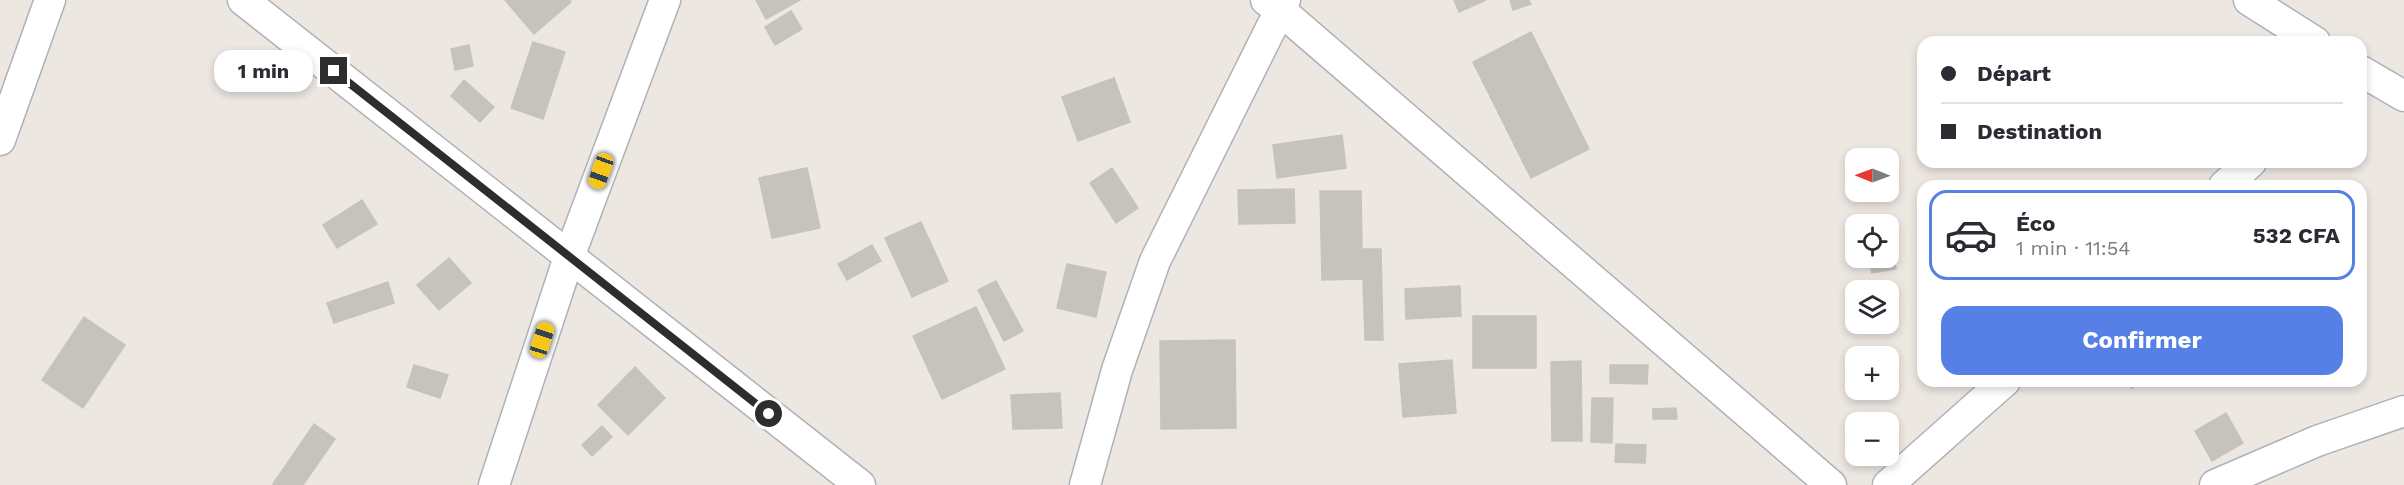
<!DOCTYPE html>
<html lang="fr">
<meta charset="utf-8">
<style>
:root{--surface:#fff;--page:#f7f7f7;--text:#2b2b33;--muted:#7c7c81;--line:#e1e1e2;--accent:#5680e6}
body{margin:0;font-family:"Work Sans",sans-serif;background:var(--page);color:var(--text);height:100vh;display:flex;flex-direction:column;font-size:22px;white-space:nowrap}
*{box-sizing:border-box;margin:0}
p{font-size:20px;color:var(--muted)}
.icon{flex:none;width:33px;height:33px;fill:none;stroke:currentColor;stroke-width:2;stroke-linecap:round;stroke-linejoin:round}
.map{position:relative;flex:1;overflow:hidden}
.sheet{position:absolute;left:1917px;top:180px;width:450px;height:207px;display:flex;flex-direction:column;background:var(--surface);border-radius:18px;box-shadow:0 3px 9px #0003}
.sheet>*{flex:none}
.top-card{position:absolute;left:1917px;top:36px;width:450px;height:132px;border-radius:18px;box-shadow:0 3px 9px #0003;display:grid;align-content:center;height:132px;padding:0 24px;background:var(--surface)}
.needle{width:39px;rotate:271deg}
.buttons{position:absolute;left:1845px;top:148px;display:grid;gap:12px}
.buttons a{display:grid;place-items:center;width:54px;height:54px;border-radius:12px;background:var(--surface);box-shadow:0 3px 9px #0003;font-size:30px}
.end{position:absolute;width:27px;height:27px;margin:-14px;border:8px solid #2d2d2d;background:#fff;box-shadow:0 0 0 3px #fff}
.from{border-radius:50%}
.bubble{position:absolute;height:42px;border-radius:18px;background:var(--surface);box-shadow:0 3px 9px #0003;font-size:20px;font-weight:700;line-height:42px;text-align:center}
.car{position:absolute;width:18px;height:36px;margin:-18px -9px;border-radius:8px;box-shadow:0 0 4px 2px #0007;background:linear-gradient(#f5c518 24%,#345 0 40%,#f5c518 0 76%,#345 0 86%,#f5c518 0)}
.top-card b{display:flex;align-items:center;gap:21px;height:57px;font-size:22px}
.top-card b+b{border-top:2px solid var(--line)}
.top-card i{width:15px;height:15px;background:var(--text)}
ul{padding:10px 0 0;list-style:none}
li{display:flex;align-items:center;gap:18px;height:90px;margin:0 12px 9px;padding:0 12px;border:3px solid transparent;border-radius:18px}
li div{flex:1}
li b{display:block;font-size:22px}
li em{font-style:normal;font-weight:700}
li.selected{border-color:var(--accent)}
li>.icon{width:54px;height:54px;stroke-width:1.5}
.cta{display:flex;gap:12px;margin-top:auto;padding:12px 24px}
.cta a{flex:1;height:69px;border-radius:18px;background:var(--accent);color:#fff;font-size:24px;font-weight:700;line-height:69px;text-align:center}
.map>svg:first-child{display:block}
.building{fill:#c6c2bd;stroke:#c8c2bb;stroke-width:1.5}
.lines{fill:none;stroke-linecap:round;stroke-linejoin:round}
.street-casing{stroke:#aeb1b8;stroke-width:33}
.street{stroke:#fff;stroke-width:30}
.route{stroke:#2d2d2d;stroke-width:8}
</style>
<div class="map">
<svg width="2404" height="485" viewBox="0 0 2404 485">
<rect width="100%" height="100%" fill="#ede7e2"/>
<path class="building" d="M 505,0 L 569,0 L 571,2 L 534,34 Z
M 756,0 L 800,0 L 766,19 Z
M 1454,0 L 1486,0 L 1459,12 Z
M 1510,0 L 1529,0 L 1531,4 L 1513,10 Z
M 791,11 L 802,29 L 775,45 L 765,27 Z
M 1531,32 L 1589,149 L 1531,178 L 1473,62 Z
M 533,42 L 565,52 L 543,119 L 511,108 Z
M 469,45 L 473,66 L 455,70 L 451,49 Z
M 1114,78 L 1130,122 L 1078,141 L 1062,97 Z
M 464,80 L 494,107 L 480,122 L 451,96 Z
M 1342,135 L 1346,168 L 1277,178 L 1273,145 Z
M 807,168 L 820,228 L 772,238 L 759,178 Z
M 1112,168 L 1138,208 L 1116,223 L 1090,183 Z
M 1294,189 L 1295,223 L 1239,224 L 1238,190 Z
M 1320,191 L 1361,191 L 1362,249 L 1381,249 L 1383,340 L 1365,340 L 1363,279 L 1322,280 Z
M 362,200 L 377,224 L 337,248 L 323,225 Z
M 921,222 L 948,281 L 912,297 L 885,238 Z
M 1889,236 L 1896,269 L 1872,273 L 1869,258 L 1888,258 Z
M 872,245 L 881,261 L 847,280 L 838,264 Z
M 449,258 L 471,283 L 439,310 L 417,285 Z
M 1067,264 L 1106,272 L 1096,317 L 1057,308 Z
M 996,281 L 1023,331 L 1004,341 L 978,290 Z
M 388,282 L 394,303 L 334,323 L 327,303 Z
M 1460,286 L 1461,316 L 1406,319 L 1405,289 Z
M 976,307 L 1005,369 L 942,399 L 913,336 Z
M 1473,316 L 1536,316 L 1536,368 L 1473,368 Z
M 84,317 L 125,345 L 83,408 L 42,380 Z
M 1235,340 L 1236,428 L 1161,429 L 1160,341 Z
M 1452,360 L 1456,413 L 1403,417 L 1399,364 Z
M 1581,361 L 1582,441 L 1552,441 L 1551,362 Z
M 414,365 L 448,375 L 440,398 L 407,387 Z
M 1610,365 L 1648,365 L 1647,384 L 1610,383 Z
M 635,367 L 665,398 L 628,435 L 598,405 Z
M 2128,381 L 2145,381 L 2131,388 Z
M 1060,393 L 1062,428 L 1013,429 L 1011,395 Z
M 1592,398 L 1613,398 L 1612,443 L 1591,442 Z
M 1676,408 L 1677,419 L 1653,419 L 1653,409 Z
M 2226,413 L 2243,443 L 2212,461 L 2195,431 Z
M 314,424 L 335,439 L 303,485 L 274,485 L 273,484 Z
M 602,426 L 612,437 L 592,456 L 582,445 Z
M 1616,444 L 1646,445 L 1645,463 L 1615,462 Z"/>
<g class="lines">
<defs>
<path id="street" d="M 243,0 L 860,485
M 1266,0 L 1280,10 L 1831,485
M 2249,0 L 2315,42
M 2361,71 L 2404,96
M 0,140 L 50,0
M 2224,186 L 2251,162
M 494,485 L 569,257 L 665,0
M 1085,485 L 1117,370 L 1155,261 L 1285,0
M 1888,485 L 2005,381
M 2215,485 L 2317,441 L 2404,411"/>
</defs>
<use href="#street" class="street-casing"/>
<use href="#street" class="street"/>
</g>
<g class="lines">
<path class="route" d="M 334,71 L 769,414"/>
</g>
</svg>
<div class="buttons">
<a><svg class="needle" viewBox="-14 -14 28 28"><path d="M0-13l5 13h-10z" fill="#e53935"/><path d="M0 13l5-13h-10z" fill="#7c7c81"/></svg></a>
<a><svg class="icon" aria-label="locate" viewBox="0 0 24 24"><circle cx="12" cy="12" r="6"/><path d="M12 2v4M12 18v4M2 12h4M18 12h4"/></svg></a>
<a><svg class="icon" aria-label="layers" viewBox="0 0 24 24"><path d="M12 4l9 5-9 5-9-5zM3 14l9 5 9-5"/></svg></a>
<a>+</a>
<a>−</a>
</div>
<i class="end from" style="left:769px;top:414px"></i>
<i class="end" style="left:334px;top:71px"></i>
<div class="bubble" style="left:214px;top:50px;width:99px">1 min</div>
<i class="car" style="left:601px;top:171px;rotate:200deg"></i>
<i class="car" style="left:542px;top:340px;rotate:18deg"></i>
<div class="top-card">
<b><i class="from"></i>Départ</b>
<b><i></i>Destination</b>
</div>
<section class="sheet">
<ul>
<li class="selected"><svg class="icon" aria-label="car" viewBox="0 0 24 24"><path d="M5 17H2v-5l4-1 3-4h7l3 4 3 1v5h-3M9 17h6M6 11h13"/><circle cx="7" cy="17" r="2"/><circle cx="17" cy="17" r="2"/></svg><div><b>Éco</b><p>1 min · 11:54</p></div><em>532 CFA</em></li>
</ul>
<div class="cta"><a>Confirmer</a></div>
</section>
</div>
